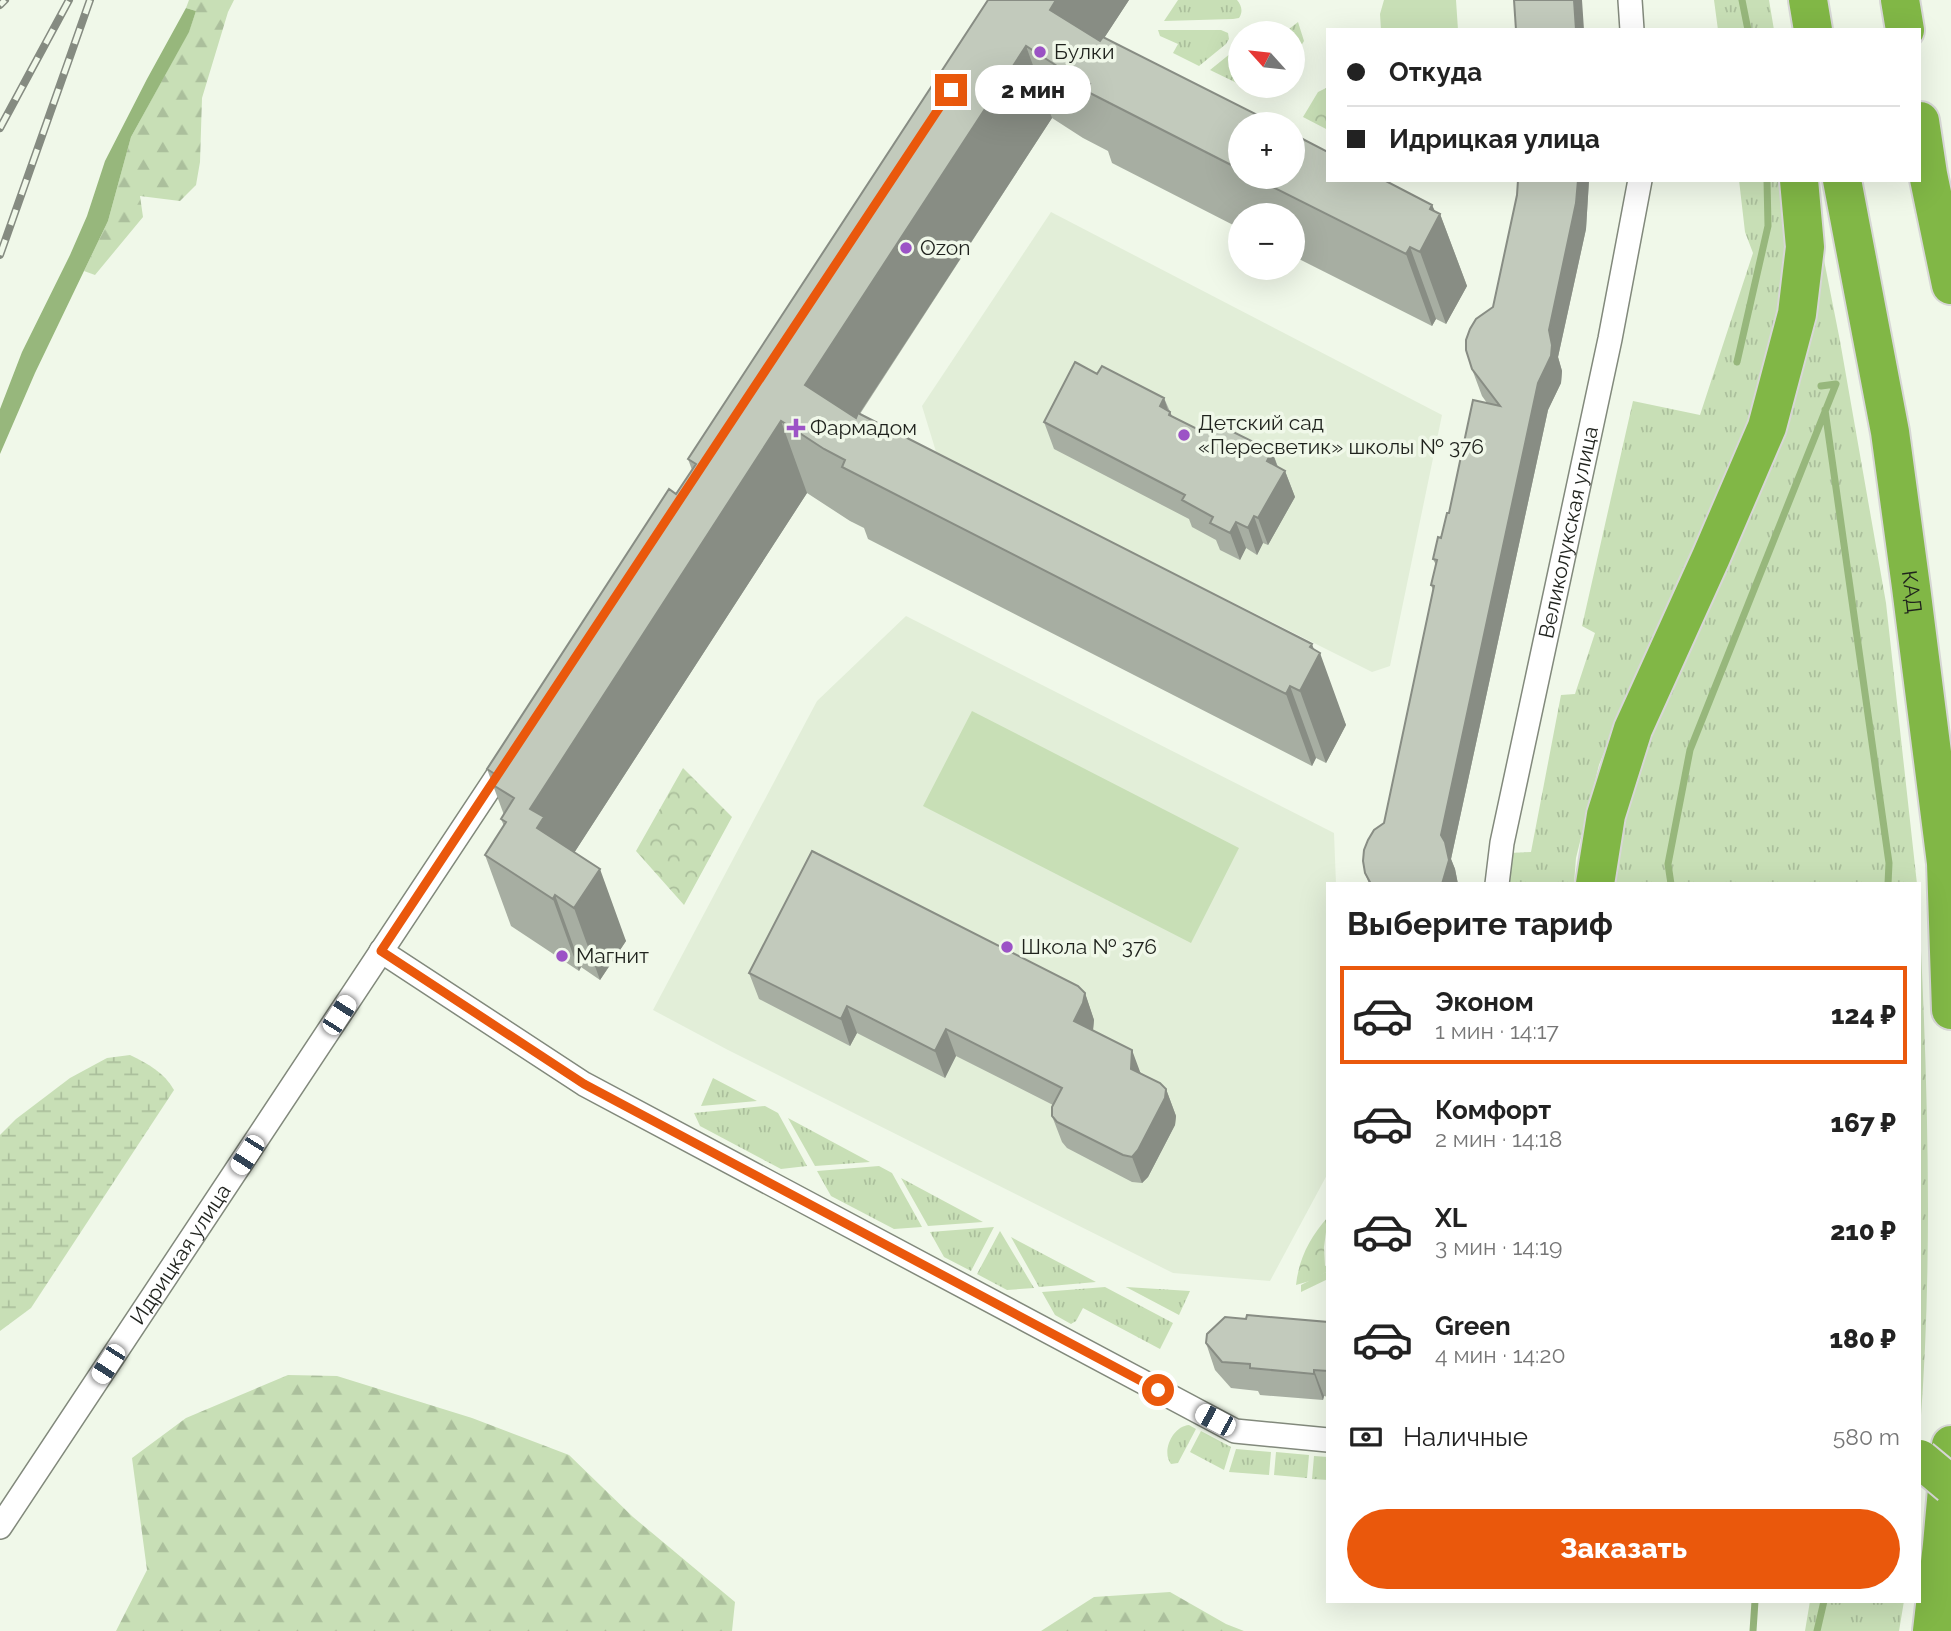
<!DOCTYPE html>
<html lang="ru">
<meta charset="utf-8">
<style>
:root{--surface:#fff;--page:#f6f6f6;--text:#222;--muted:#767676;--line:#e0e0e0;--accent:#ea580c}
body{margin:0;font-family:Raleway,sans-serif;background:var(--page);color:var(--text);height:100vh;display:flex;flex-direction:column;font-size:26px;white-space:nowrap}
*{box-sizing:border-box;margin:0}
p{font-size:23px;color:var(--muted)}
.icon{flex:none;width:38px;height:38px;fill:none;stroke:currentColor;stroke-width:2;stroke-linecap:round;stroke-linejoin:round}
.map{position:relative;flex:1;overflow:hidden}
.sheet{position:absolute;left:1326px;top:882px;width:595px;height:721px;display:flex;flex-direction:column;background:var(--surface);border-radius:0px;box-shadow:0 7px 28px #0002}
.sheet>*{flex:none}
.top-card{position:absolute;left:1326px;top:28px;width:595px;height:154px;border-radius:0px;box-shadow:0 7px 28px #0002;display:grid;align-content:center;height:154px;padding:0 21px;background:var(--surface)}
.needle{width:46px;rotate:297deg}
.tools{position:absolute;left:1228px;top:21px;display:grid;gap:14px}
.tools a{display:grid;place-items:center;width:77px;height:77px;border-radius:50%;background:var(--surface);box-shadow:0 7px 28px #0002;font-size:35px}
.end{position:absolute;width:32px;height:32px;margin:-16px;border:9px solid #ea580c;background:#fff;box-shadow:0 0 0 4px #fff}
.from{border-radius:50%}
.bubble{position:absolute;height:49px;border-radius:24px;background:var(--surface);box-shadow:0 7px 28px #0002;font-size:23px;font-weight:800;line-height:49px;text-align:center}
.car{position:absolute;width:21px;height:42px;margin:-21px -10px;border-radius:9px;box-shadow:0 0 5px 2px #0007;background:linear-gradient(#fff 24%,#345 0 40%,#fff 0 76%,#345 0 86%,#fff 0)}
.top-card b{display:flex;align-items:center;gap:24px;height:66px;font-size:26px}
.top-card b+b{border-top:2px solid var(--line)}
.top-card i{width:18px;height:18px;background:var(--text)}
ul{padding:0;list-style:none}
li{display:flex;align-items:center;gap:21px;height:98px;margin:0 14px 10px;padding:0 7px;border:4px solid transparent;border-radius:0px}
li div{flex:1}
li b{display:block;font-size:26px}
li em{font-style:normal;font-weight:800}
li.selected{border-color:var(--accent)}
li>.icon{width:63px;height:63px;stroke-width:1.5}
h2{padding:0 21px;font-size:32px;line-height:84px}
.pay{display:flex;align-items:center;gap:18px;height:77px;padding:0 21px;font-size:26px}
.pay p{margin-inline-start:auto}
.primary-button{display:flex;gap:14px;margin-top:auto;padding:14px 21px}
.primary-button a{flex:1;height:80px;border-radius:42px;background:var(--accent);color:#fff;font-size:28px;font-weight:800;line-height:80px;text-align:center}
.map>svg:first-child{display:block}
.built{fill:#e2eed8}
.grass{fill:url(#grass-tufts)}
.forest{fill:url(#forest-firs)}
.wetland{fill:url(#wetland-marsh)}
.park{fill:url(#park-crowns)}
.garden{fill:#c8dfb6}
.water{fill:#97b77c}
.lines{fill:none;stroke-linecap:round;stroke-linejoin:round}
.stream{stroke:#97b77c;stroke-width:7}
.street-casing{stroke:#82897c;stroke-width:26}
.highway-casing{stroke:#d7d7d6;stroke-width:42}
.street{stroke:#fff;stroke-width:23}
.highway{stroke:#81b746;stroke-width:38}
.rail-casing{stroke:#858b81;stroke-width:8}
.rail{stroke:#f0f8e9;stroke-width:5;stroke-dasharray:16;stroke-linecap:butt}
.highway-bridge-casing{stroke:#d7d7d6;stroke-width:42;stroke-linecap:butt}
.highway-bridge{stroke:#81b746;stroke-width:38}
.wall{fill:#a7aea2}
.shaded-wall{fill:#888d84}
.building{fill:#c2cabc;stroke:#888d84;stroke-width:2}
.route{stroke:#ea580c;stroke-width:9}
.poi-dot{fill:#9c53c6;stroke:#f0f8e9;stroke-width:2.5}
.labels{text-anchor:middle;stroke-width:7;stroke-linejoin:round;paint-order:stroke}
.poi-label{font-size:21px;fill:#1f221d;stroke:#f0f8e9;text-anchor:start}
.street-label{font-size:21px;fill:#1f221d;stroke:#f0f8e9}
</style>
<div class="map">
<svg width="1951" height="1631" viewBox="0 0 1951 1631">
<defs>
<pattern id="grass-tufts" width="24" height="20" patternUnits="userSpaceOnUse" patternTransform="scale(1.75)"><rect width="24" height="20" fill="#c8dfb6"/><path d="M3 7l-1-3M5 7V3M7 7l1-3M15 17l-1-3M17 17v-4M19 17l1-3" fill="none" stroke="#abbf9c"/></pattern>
<pattern id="forest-firs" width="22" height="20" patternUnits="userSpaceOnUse" patternTransform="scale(1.75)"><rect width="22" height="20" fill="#c8dfb6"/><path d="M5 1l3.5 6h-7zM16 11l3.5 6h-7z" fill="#abbf9c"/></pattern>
<pattern id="wetland-marsh" width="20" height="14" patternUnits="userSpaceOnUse" patternTransform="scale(1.75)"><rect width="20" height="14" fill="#c8dfb6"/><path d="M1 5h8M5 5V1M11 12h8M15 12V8" fill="none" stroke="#abbf9c"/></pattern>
<pattern id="park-crowns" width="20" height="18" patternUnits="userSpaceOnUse" patternTransform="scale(1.75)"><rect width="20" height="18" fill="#c8dfb6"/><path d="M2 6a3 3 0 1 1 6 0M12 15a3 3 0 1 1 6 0" fill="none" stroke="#abbf9c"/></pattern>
</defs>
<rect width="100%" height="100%" fill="#f0f8e9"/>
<path class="built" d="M 1051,212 L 1442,415 L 1390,666 L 1372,672 L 937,455 L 922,406 Z
M 906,616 L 1334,833 L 1336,884 L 1328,884 L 1328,1173 L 1270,1281 L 1173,1273 L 728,1050 L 653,1010 L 817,701 Z"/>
<path class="grass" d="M 1178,0 L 1237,0 C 1242,6 1243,12 1239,18 L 1233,19 L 1164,21 Z
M 1714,0 L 1769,0 L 1774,30 L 1718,30 Z
M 1298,22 L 1304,41 L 1293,59 L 1293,33 L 1284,33 Z
M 1158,30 L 1221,30 L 1228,33 L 1229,39 L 1226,44 L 1199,66 L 1173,53 L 1178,44 L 1160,36 Z
M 1241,48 L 1241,85 L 1210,70 L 1236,49 Z
M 1739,180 L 1793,180 L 1790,265 L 1753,420 L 1626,698 L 1599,765 L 1576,858 L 1574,884 L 1508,884 L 1509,853 L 1531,852 L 1561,695 L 1575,694 L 1595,633 L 1582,626 L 1633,401 L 1700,415 L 1753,253 L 1745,232 Z
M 1817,254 L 1824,260 L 1840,341 L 1886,603 L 1917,884 L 1603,884 L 1605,867 Z
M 1920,929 C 1928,1095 1933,1263 1920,1430 Z
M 713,1078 L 757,1101 L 701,1106 Z
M 765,1106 L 778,1113 L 807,1166 L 781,1169 L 700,1126 L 694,1113 Z
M 788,1118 L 870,1162 L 815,1166 Z
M 879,1166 L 892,1173 L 922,1227 L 894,1229 L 831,1196 L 817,1171 Z
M 901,1178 L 983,1222 L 928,1226 Z
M 994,1227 L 971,1271 L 944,1257 L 930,1232 Z
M 1000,1231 L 1034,1288 L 1007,1290 L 977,1274 Z
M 1011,1237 L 1096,1282 L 1039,1287 Z
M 1328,1271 L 1328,1279 L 1301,1292 L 1301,1285 Z
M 1105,1287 L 1173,1323 L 1160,1349 L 1083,1308 L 1076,1321 L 1071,1324 L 1055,1315 L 1042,1292 Z
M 1126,1287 L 1190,1291 L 1179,1315 Z
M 1189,1425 L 1196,1429 L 1178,1463 L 1171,1464 C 1161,1451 1173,1426 1189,1425 Z
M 1201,1431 L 1231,1447 L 1224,1470 L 1190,1452 Z
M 1236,1449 L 1271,1452 L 1269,1475 L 1229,1472 Z
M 1276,1452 L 1309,1455 L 1307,1478 L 1274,1475 Z
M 1314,1456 L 1328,1457 L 1328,1480 L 1312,1479 Z
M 1810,1601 L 1904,1601 L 1899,1631 L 1805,1631 Z"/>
<path class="forest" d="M 189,0 L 234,0 L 228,12 L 202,98 L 200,162 L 196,185 L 180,201 L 140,196 L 143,217 L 95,275 L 84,271 L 108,221 L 131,137 L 189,31 L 196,11 L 186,8 Z
M 288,1375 L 337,1376 L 472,1418 L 569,1455 L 633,1517 L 735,1602 L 732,1631 L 116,1631 L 147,1570 L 132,1458 L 186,1418 Z
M 1170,1592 L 1226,1624 L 1244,1631 L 1041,1631 L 1094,1597 Z"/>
<path class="wetland" d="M 130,1055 C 148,1064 164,1072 174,1090 L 31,1308 L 0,1331 L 0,1135 L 16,1119 L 70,1078 L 107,1058 Z"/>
<path class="park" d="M 1328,87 L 1328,130 L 1303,117 L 1318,92 Z
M 683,768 L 732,817 L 684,905 L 636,851 Z
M 1328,1217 L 1324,1247 L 1325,1266 L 1328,1265 L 1328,1271 L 1313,1280 L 1296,1285 C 1299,1258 1310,1237 1328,1217 Z"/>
<path class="garden" d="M 1384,0 L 1456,0 L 1458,30 L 1381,30 L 1380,14 Z
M 972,711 L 1239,848 L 1191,943 L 923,806 Z"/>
<path class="water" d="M 186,8 L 196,11 L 189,32 L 131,137 L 108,221 L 35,373 L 0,454 L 0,409 L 22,352 L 70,255 L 87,216 L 105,161 L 147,79 Z"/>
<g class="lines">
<path class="stream" d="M 1742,0 L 1748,30
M 1737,362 L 1768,226 L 1767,180
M 1825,410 L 1889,863 L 1888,884
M 1671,884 L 1668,864 L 1690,750 L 1836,384 L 1821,386
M 1753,1631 L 1755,1601
M 1817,1631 L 1824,1601"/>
<defs>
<g id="street">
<path d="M 1630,0 L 1632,30"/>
<path id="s1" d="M 1497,884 L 1502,843 L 1610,339 L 1640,180"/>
<path d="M 381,951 L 584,1084 L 1235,1431 L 1328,1440"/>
<path id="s2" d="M 0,1527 L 508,760"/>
</g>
<g id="highway">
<path d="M 1808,0 L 1813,30"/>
<path d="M 1900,0 L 1905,30"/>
<path d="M 1920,121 L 1928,174 L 1951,285"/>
<path id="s3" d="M 1842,180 L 1890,432 L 1911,587 L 1946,863 L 1951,1010"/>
<path d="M 1595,884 L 1606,815 L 1633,729 L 1711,557 L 1767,427 L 1797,314 L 1805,247 L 1799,180"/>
<path d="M 1932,1631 L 1942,1545 L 1951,1445"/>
</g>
</defs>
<use href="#street" class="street-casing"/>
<use href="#highway" class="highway-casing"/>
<use href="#street" class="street"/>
<use href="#highway" class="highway"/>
<defs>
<path id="rail" d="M 0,5 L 5,0
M 0,128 L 69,0
M 0,255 L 90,0"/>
</defs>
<use href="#rail" class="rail-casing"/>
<use href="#rail" class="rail"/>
<defs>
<path id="highway-bridge" d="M 1920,1459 L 1951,1485"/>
</defs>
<use href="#highway-bridge" class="highway-bridge-casing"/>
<use href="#highway-bridge" class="highway-bridge"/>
</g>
<path class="wall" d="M 988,0 L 1129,0 L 1104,38 L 1241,124 L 1241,177 L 1293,177 L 1432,205 L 1435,211 L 1440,214 L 1467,286 L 1446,324 L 1436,319 L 1432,326 L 1293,256 L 1293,215 L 1241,215 L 1241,229 L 1112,163 L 1108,151 L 1083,138 L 1052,118 L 860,414 L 1314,650 L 1346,725 L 1326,763 L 1316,758 L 1312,766 L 868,539 L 864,528 L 850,521 L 807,493 L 574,853 L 626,941 L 600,980 L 581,967 L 579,971 L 511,926 L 485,855 L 504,826 L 501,819 L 504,815 L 487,769 L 692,470 L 688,459 Z
M 1518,180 L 1589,180 L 1586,229 L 1558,357 L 1562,371 L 1561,383 L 1548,410 L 1451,859 L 1455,869 L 1458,884 L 1369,884 L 1365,873 L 1384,823 L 1433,590 L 1431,585 L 1436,565 L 1433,559 L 1441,538 L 1487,403 L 1482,396 L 1472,369 L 1493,307 L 1517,195 Z
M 1097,374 L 1164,398 L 1172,416 L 1201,431 L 1272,451 L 1278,467 L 1285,471 L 1295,497 L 1268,545 L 1263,543 L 1257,555 L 1246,548 L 1240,560 L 1220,550 L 1216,540 L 1192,527 L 1189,519 L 1054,449 L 1044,422 Z
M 749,973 L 1085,993 L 1094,1020 L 1093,1030 L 1141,1073 L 1166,1089 L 1176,1116 L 1175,1125 L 1148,1177 L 1142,1183 L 1132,1182 L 1067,1148 L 1062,1142 L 1052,1116 L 1053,1105 L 956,1056 L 945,1078 L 857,1033 L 850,1046 L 759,999 Z
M 1246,1319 L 1328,1322 L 1328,1397 L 1324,1396 L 1323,1400 L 1260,1395 L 1258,1391 L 1231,1388 L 1215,1370 L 1206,1343 Z"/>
<path class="shaded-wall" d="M 1056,0 L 1129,0 L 1078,78 L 1050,10 Z
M 1574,0 L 1582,0 L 1584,30 L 1576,30 Z
M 1026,46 L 1052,118 L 833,454 L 805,385 Z
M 1578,180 L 1589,180 L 1586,229 L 1558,357 L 1562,371 L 1561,383 L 1548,410 L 1451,859 L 1455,869 L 1458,884 L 1442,884 L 1441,835 L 1549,330 Z
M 1432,205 L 1438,219 L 1440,214 L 1467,286 L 1446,324 L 1420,252 L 1430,209 Z
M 1410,247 L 1436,319 L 1432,326 L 1406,254 Z
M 1164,398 L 1169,413 L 1170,412 L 1180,439 L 1160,406 Z
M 781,421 L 807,493 L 563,870 L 537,828 L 530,809 Z
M 1272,451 L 1281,477 L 1285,471 L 1295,497 L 1268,545 L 1258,518 L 1267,461 Z
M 1254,516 L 1263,543 L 1257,555 L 1248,528 Z
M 1236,522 L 1246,548 L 1240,560 L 1230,533 Z
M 1312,644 L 1317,658 L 1320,653 L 1346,725 L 1326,763 L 1300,691 L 1310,647 Z
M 1290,686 L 1316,758 L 1312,766 L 1286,694 Z
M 600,869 L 626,941 L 600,980 L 574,908 Z
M 555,895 L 581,967 L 579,971 L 553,899 Z
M 1085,993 L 1094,1020 L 1093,1030 L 1084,1047 L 1074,1021 Z
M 847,1006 L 857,1033 L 850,1046 L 841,1019 Z
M 946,1029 L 956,1056 L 945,1078 L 935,1051 Z
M 1132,1050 L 1142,1077 L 1131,1069 Z
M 1166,1089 L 1176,1116 L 1175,1125 L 1148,1177 L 1142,1183 L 1132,1157 Z
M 1314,1370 L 1324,1396 L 1323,1400 L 1314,1374 Z"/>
<path class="building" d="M 988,0 L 1056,0 L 1050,10 L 1100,41 L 1103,37 L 1275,124 L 1241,124 L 1241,170 L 1086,91 L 1090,84 L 1057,66 L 1026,46 L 805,385 L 856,418 L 858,413 L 1312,644 L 1310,647 L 1320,653 L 1300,691 L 1290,686 L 1286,694 L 842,467 L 845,460 L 824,449 L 781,421 L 530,809 L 544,817 L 537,828 L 600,869 L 574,908 L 555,895 L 553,899 L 485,855 L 506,822 L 501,819 L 514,798 L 493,785 L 498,776 L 487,769 L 669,489 L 676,494 L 696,464 L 688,459 Z
M 1514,0 L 1574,0 L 1576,30 L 1516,30 Z
M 1293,134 L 1328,152 L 1328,180 L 1384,180 L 1432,205 L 1430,209 L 1440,214 L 1420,252 L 1410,247 L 1406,254 L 1253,177 L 1293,177 Z
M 1518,180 L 1578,180 L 1576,203 L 1549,330 L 1552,345 L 1551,356 L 1538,383 L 1441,835 L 1445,842 L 1449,860 L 1442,884 L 1371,884 L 1365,873 L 1363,861 L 1364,850 L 1368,840 L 1374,830 L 1384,823 L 1434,586 L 1431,585 L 1437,560 L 1433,559 L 1438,537 L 1441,538 L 1447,513 L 1449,513 L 1473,400 L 1500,406 L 1472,369 L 1466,350 L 1466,340 L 1470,329 L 1476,319 L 1493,307 L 1517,195 Z
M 1075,362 L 1097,374 L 1102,366 L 1164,398 L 1160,406 L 1170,412 L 1169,415 L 1201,431 L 1207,419 L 1272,451 L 1267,461 L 1285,471 L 1258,518 L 1254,516 L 1248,528 L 1236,522 L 1230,533 L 1210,523 L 1213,517 L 1182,500 L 1185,495 L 1044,422 Z
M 812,851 L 1078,986 L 1085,993 L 1083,1003 L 1074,1021 L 1132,1050 L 1131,1069 L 1160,1083 L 1166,1089 L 1165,1098 L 1138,1150 L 1132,1157 L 1123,1155 L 1057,1122 L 1052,1116 L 1052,1107 L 1062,1088 L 946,1029 L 935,1051 L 847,1006 L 841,1019 L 749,973 Z
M 1247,1315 L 1328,1322 L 1328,1371 L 1314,1370 L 1314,1374 L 1250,1368 L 1250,1364 L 1222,1362 L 1206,1343 L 1207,1334 L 1225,1317 L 1246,1319 Z"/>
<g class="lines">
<path class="route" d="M 951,90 L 381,951 L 584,1084 L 1158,1390"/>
</g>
<g class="poi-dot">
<circle cx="1040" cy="52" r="7"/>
<circle cx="906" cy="248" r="7"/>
<path d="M792.5 417.5h7v7h7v7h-7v7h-7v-7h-7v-7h7z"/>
<circle cx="1184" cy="435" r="7"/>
<circle cx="1007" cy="947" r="7"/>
<circle cx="562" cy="956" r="7"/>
</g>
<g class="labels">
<g class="poi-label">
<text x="1054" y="59">Булки</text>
<text x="920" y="255">Ozon</text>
<text x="1198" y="430">Детский сад<tspan x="1198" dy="24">«Пересветик» школы № 376</tspan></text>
<text x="810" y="435">Фармадом</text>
<text x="1021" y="954">Школа № 376</text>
<text x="576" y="963">Магнит</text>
</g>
<g class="street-label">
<text dy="7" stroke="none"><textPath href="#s1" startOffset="359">Великолукская улица</textPath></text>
<text dy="7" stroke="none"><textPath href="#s3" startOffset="418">КАД</textPath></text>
<text dy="7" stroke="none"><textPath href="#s2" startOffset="327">Идрицкая улица</textPath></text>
</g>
</g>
</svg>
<div class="tools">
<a><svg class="needle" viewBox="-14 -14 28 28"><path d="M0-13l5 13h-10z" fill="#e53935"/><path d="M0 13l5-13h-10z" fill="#767676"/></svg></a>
<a>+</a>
<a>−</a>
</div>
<i class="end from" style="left:1158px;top:1390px"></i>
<i class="end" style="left:951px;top:90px"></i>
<div class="bubble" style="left:975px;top:65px;width:116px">2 мин</div>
<i class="car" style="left:339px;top:1015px;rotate:33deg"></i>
<i class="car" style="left:247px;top:1155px;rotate:213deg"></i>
<i class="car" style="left:108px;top:1364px;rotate:213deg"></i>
<i class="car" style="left:1215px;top:1420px;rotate:298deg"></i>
<div class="top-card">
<b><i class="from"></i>Откуда</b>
<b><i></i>Идрицкая улица</b>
</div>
<section class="sheet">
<h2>Выберите тариф</h2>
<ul>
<li class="selected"><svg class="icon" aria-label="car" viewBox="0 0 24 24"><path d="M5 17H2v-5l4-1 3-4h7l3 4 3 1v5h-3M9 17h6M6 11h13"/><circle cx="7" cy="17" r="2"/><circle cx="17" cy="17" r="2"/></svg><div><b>Эконом</b><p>1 мин · 14:17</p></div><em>124 ₽</em></li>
<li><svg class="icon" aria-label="car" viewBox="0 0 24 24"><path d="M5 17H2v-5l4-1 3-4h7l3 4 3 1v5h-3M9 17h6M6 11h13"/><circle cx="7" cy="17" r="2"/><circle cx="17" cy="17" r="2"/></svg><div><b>Комфорт</b><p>2 мин · 14:18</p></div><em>167 ₽</em></li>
<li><svg class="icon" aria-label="car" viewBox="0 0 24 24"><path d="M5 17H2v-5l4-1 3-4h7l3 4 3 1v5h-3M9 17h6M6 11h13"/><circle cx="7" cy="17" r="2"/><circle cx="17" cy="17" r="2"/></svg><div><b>XL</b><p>3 мин · 14:19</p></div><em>210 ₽</em></li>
<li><svg class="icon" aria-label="car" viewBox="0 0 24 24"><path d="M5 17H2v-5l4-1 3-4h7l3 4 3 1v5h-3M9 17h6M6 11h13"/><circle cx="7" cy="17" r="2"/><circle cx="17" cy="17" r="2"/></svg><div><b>Green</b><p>4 мин · 14:20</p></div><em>180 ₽</em></li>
</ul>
<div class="pay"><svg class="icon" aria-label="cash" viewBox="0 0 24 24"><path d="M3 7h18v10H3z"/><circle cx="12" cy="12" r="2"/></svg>Наличные<p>580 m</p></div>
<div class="primary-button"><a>Заказать</a></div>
</section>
</div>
